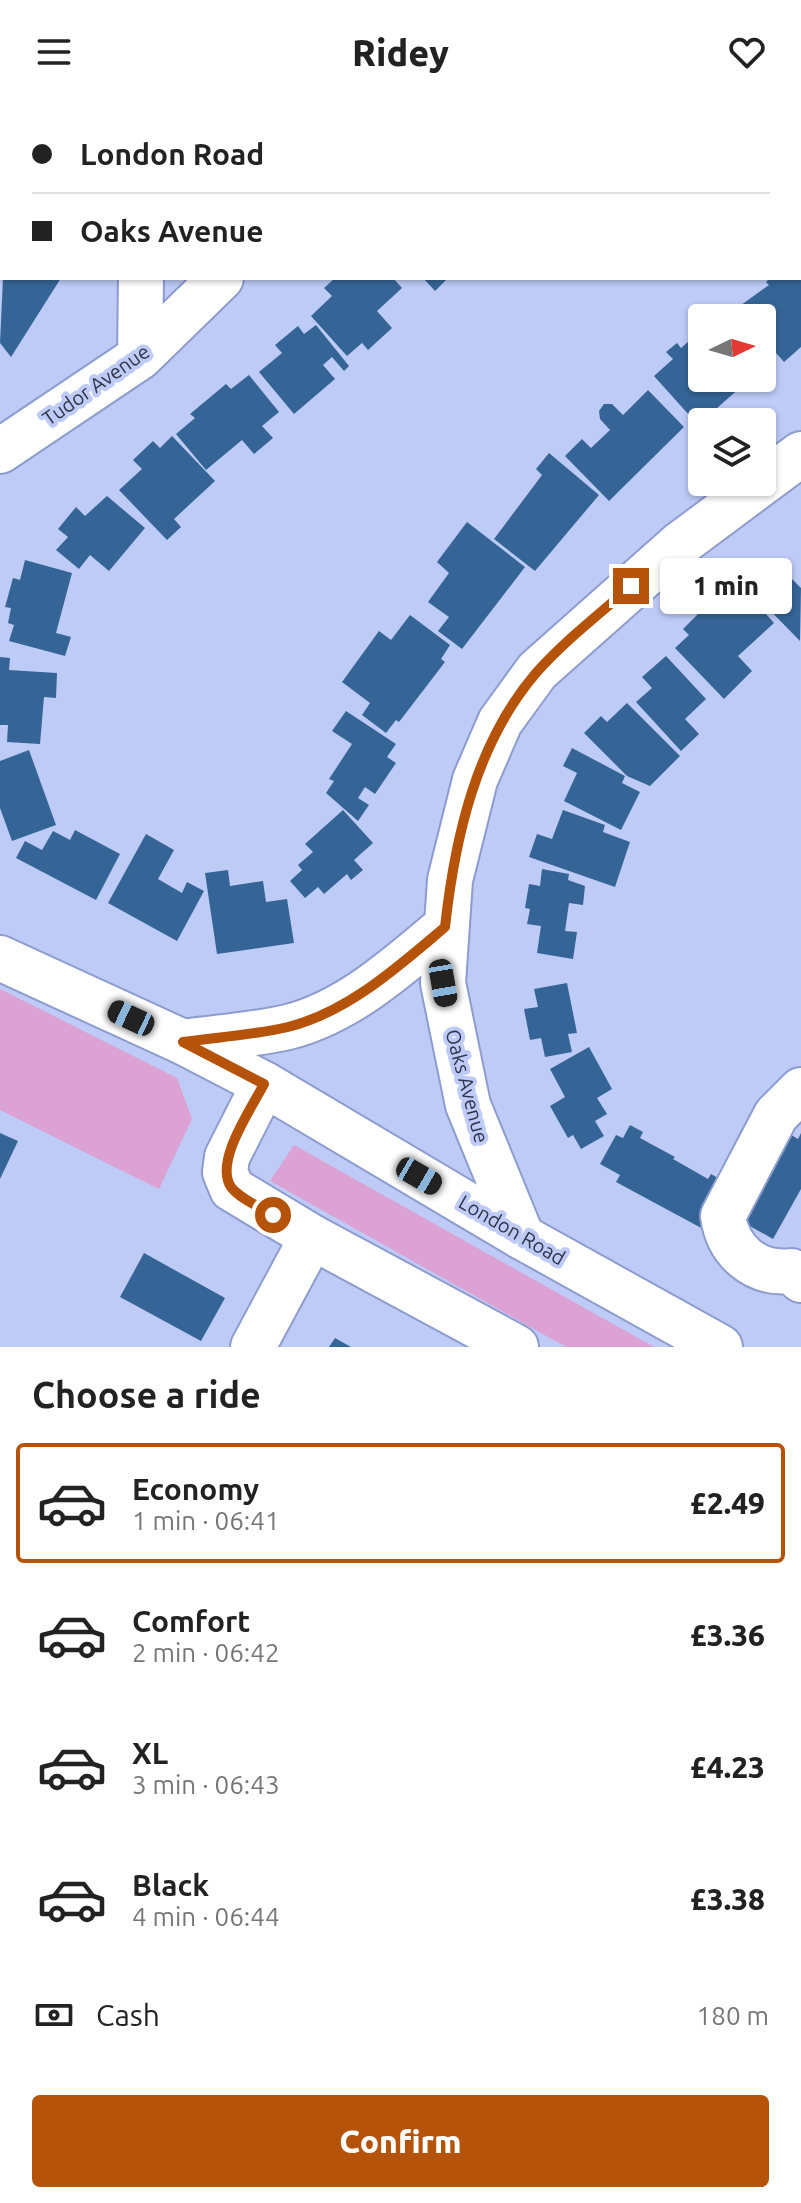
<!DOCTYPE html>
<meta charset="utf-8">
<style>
:root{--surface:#fff;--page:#f2f2f2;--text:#222;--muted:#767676;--line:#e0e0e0;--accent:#b45309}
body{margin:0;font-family:Ubuntu,sans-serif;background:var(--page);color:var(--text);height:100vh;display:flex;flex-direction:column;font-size:30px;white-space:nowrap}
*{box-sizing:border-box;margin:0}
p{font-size:26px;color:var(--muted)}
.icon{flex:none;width:44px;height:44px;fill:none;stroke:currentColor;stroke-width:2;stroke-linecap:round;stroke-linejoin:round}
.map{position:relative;height:1243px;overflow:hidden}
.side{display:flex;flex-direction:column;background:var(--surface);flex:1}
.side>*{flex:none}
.guide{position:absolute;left:0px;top:0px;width:802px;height:176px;box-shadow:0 2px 6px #0004;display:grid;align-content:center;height:176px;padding:0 32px;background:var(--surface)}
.needle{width:52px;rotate:85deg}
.controls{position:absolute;left:688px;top:200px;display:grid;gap:16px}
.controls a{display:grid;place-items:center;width:88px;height:88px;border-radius:8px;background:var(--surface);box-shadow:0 2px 6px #0004;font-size:40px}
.end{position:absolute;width:36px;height:36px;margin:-18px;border:10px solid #b45309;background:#fff;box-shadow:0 0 0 4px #fff}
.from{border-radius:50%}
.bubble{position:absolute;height:56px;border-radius:8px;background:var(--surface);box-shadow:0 2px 6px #0004;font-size:26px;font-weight:800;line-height:56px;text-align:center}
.car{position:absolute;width:24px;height:48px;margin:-24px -12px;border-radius:10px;box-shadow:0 0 6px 2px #0007;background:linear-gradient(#222 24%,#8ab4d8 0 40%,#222 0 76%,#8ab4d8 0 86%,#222 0)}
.guide b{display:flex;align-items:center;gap:28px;height:76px;font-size:30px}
.guide b+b{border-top:2px solid var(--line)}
.guide i{width:20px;height:20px;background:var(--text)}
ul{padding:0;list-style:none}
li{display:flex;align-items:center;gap:24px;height:120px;margin:0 16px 12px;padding:0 16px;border:4px solid transparent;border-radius:8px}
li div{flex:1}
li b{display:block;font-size:30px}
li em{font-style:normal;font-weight:800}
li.selected{border-color:var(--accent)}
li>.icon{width:72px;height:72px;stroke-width:1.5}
h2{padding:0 32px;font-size:36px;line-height:96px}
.pay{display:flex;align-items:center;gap:20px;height:88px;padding:0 32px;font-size:30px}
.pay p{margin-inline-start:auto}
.primary-button{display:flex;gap:16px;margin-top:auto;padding:16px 32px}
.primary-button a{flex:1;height:92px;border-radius:8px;background:var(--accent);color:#fff;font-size:32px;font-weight:800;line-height:92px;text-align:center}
header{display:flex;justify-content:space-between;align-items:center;height:104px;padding:0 32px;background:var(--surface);font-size:36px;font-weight:800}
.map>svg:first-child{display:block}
.green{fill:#dca2d3}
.building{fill:#356597}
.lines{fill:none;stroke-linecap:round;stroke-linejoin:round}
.minor-casing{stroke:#8d9ccf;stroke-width:48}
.highway-casing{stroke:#8d9ccf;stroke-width:48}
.minor{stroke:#fff;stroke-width:44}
.highway{stroke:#fff;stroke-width:44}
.route{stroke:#b45309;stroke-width:10}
.labels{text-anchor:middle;stroke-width:8;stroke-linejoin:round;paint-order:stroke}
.street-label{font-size:20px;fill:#2d3348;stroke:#becbf6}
</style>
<header><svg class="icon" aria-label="menu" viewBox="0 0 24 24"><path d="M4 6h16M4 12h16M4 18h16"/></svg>Ridey<svg class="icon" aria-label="heart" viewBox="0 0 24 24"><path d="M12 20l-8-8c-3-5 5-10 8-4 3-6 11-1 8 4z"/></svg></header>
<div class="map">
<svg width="801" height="1243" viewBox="0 0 801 1243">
<rect width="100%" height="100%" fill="#becbf6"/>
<path class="green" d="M 0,885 L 177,974 L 192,1015 L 159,1085 L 0,1006 Z
M 294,1041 L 654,1243 L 566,1243 L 270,1077 Z"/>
<path class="building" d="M 3,174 L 61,174 L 11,253 L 0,239 Z
M 335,174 L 393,174 L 402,184 L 377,207 L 392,224 L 368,246 L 362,239 L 347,252 L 311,212 L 332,192 L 324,184 Z
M 423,174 L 444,174 L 446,176 L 435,187 Z
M 770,174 L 801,174 L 801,243 L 784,258 L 762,233 L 762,214 L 746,214 L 737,204 L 769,181 L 766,178 Z
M 316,221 L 349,262 L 344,267 L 332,253 L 323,261 L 335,275 L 294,310 L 259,268 L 282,249 L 275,241 L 298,222 L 304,230 Z
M 702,226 L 702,274 L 751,274 L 698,321 L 654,272 L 673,255 L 666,248 L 677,239 L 681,244 Z
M 249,271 L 279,308 L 262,322 L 273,334 L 254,350 L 242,336 L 206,366 L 176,330 L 195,314 L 190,310 L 226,280 L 231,285 Z
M 648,286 L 684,323 L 609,397 L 565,352 L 582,335 L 591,344 L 610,326 L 600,315 L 599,307 L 604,300 L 612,300 L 623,311 Z
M 172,332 L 215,377 L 174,415 L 181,423 L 167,436 L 119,386 L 142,365 L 133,356 L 153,337 L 160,344 Z
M 549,349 L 599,391 L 535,467 L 494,435 L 542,371 L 536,365 Z
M 107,392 L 145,424 L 109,467 L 90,451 L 79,465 L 56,446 L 68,433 L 58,425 L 76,403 L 85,412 Z
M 467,418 L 525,463 L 462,545 L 438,527 L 449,513 L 428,498 L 449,469 L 437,458 Z
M 25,456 L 72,469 L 56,529 L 71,533 L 65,552 L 9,537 L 14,521 L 8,519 L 11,504 L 5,503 L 13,474 L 20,476 Z
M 763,458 L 780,476 L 786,469 L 801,484 L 800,537 L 742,478 Z
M 740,481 L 774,519 L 738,552 L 752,567 L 724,595 L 675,544 L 689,531 L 683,525 L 715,493 L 720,499 Z
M 410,511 L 450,541 L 441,555 L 445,558 L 399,618 L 396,616 L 386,629 L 362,611 L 370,599 L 342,578 L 379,527 L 391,536 Z
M 666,552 L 706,595 L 685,615 L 699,630 L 681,647 L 636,598 L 652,584 L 642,573 Z
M 0,553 L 10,554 L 9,566 L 57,569 L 56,594 L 44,593 L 40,640 L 7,638 L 8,621 L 0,621 Z
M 627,599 L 680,652 L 650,682 L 627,672 L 584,629 L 601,612 L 607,618 Z
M 346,607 L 396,640 L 387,653 L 396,659 L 375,690 L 365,683 L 358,694 L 369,701 L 358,717 L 326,689 L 334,677 L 329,675 L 352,640 L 332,627 Z
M 572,644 L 625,672 L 622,679 L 640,688 L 621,726 L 564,697 L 577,669 L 563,662 Z
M 29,646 L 56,721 L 12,737 L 0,704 L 0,657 Z
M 343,706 L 373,739 L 354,756 L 363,766 L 351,776 L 347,770 L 324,790 L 318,783 L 305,794 L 290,777 L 302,766 L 298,761 L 313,748 L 305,740 Z
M 563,706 L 605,721 L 603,728 L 630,738 L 615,783 L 529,753 L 537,730 L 552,735 Z
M 75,726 L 120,750 L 96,796 L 16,754 L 25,737 L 42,746 L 53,727 L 70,736 Z
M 146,730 L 174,746 L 158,775 L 182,789 L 187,778 L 204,787 L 177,837 L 108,799 Z
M 542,765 L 569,770 L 568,776 L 585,782 L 583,801 L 569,799 L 565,827 L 577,828 L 573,855 L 537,849 L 541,822 L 527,820 L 530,805 L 525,804 L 529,780 L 540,782 Z
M 228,766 L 230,782 L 263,777 L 266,798 L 287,795 L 294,839 L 217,850 L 205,769 Z
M 567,879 L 577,929 L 568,930 L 572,948 L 545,953 L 541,934 L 530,936 L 524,905 L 538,903 L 534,885 Z
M 589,943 L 612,985 L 597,994 L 607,1010 L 595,1017 L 604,1032 L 581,1045 L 573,1031 L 568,1034 L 550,1002 L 565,993 L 550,965 Z
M 630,1021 L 643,1028 L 640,1034 L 675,1053 L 673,1055 L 708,1075 L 711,1070 L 730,1081 L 705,1126 L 616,1078 L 620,1071 L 600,1060 L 616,1031 L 623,1034 Z
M 781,1025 L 798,1035 L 801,1029 L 801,1085 L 773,1135 L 732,1112 Z
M 0,1029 L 18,1037 L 0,1075 Z
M 144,1149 L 225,1194 L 201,1237 L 120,1193 Z
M 335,1234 L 351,1243 L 329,1243 Z"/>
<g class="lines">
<defs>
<path id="minor" d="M 390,2 L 392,0
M 0,18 L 2,18
M 140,253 L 141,174
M 0,347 L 140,253 L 221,174
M 183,938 C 218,933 254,931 288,923 C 348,908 399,862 445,823
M 264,980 L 227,1053 L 225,1068 L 232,1085 L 312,1133 L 516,1243
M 801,986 L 776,1011 L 723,1112 C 728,1148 756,1171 791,1167 L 801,1176
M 522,1133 L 468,1001 L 443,879 L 450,776 L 475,676 L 500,618 L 537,567 L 680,440 L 801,350
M 253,1243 L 312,1133"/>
<path id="highway" d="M 0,854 L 183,938 L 264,980 L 522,1133 L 720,1243"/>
</defs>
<use href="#minor" class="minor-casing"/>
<use href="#highway" class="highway-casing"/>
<use href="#minor" class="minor"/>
<use href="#highway" class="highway"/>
</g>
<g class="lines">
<path class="route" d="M 273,1111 C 260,1103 240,1095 231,1083 C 214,1058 251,1005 264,980 L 183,938 C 218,933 254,931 288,923 C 348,908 399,862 445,823 C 455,733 476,639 536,569 C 564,537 600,510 631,482"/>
</g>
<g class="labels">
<g class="street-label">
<text transform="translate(96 281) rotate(-35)" y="7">Tudor Avenue</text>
<text transform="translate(467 982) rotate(75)" y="7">Oaks Avenue</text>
<text transform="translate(512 1126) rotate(30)" y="7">London Road</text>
</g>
</g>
</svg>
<div class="controls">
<a><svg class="needle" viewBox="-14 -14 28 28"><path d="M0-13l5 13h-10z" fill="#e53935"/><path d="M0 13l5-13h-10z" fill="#767676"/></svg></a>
<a><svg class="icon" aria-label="layers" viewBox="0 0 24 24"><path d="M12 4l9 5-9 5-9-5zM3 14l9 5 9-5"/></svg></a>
</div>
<i class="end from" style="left:273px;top:1111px"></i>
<i class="end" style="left:631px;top:482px"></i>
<div class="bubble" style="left:660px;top:454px;width:132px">1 min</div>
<i class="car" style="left:443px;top:879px;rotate:170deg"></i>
<i class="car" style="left:131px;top:914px;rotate:295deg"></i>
<i class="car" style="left:419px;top:1072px;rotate:120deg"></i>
<div class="guide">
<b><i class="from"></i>London Road</b>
<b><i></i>Oaks Avenue</b>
</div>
</div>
<section class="side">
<h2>Choose a ride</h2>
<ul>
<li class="selected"><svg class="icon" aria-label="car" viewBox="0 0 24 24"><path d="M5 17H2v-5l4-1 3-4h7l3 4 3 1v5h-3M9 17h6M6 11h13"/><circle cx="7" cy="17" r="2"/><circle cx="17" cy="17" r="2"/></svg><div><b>Economy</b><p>1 min · 06:41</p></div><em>£2.49</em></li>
<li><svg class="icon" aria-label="car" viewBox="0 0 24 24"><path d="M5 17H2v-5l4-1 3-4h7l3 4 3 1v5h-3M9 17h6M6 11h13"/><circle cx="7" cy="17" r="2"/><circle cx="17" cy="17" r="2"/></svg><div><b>Comfort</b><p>2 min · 06:42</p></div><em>£3.36</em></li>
<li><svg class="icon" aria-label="car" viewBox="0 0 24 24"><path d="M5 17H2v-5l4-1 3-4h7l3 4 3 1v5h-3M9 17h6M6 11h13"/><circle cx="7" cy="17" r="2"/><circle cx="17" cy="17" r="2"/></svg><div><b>XL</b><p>3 min · 06:43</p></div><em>£4.23</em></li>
<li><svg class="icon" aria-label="car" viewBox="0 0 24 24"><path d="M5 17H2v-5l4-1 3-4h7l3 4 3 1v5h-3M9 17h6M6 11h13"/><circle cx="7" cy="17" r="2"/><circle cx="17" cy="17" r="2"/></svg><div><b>Black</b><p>4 min · 06:44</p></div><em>£3.38</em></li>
</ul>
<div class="pay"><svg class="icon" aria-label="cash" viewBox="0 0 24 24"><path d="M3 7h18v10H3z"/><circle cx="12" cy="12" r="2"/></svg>Cash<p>180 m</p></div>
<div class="primary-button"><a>Confirm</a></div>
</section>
